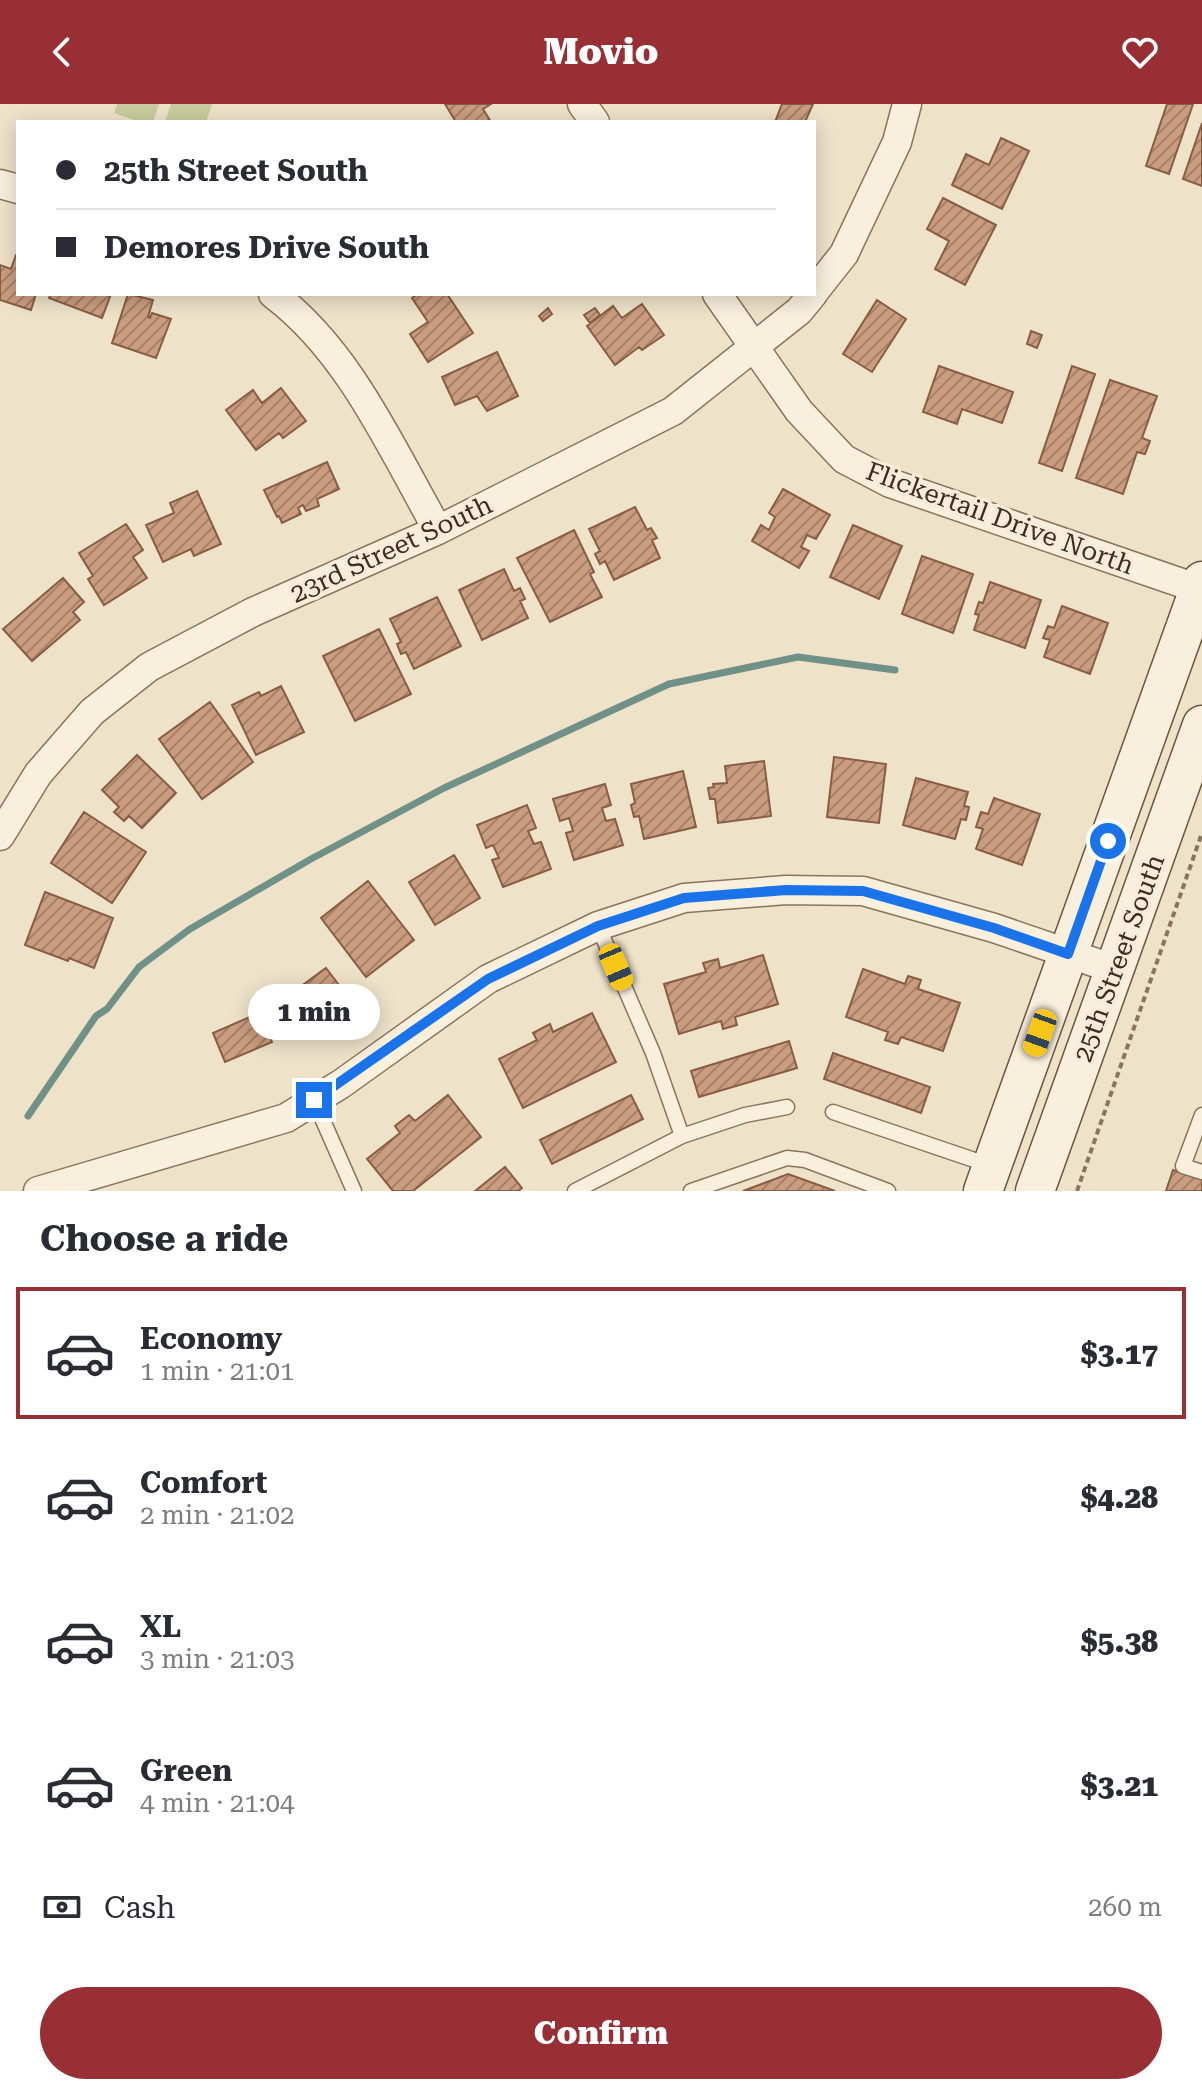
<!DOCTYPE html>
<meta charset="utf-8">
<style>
:root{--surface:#fff;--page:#f7f7f7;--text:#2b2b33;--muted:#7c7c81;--line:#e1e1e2;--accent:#982f34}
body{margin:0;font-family:"Roboto Serif",serif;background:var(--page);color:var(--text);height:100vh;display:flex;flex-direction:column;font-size:30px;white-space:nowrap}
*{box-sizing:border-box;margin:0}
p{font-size:26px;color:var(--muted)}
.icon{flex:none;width:44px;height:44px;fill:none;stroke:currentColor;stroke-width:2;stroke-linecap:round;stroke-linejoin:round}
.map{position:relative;height:1087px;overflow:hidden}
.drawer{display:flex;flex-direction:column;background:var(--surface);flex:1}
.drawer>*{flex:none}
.top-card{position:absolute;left:16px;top:16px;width:800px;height:176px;border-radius:0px;box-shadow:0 4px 20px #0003;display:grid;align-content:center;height:176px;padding:0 40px;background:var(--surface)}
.end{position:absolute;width:36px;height:36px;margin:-18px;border:10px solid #1a73e8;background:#fff;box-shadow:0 0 0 4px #fff}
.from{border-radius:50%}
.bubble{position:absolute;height:56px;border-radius:28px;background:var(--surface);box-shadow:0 4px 20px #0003;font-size:26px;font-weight:800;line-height:56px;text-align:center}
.car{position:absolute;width:24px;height:48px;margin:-24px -12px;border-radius:10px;box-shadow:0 0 6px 2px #0007;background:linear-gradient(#f5c518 24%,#345 0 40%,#f5c518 0 76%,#345 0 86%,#f5c518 0)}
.top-card b{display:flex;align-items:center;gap:28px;height:76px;font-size:30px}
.top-card b+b{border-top:2px solid var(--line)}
.top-card i{width:20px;height:20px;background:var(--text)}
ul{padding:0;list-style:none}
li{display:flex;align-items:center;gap:24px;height:132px;margin:0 16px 12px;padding:0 24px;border:4px solid transparent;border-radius:0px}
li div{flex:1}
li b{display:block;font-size:30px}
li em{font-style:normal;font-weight:800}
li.active{border-color:var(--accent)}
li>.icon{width:72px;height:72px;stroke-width:1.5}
h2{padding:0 40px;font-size:36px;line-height:96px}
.pay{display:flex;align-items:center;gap:20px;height:88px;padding:0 40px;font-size:30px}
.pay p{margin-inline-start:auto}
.cta{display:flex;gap:16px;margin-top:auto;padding:16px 40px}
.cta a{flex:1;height:92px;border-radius:48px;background:var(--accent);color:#fff;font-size:32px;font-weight:800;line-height:92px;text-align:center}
header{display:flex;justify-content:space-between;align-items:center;height:104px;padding:0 40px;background:var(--accent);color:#fff;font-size:36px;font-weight:800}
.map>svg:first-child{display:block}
.pitch{fill:#c9cc9d}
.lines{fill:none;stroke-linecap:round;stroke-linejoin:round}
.stream{stroke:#709188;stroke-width:7}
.building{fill:url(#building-hatch);stroke:#895d44;stroke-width:2}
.lane-casing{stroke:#8a745e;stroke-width:17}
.street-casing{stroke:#8a745e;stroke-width:31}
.secondary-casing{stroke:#6c5541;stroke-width:41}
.path{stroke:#8a745e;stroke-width:4;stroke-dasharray:6 4;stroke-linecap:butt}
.lane{stroke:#f9efdd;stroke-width:14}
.street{stroke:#f9efdd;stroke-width:28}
.secondary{stroke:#f9efdd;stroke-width:38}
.route{stroke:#1a73e8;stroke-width:10}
.labels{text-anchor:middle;stroke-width:7;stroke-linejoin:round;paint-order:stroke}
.street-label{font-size:26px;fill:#3b2d21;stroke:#f5ecd9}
</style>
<header><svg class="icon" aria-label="back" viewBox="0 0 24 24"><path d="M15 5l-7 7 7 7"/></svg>Movio<svg class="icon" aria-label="heart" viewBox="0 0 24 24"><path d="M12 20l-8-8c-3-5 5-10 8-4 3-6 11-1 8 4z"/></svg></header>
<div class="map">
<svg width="1202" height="1087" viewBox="0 0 1202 1087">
<defs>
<pattern id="building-hatch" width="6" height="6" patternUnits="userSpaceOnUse" patternTransform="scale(2)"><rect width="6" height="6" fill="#cb9d80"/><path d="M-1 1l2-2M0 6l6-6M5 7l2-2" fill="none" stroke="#a68068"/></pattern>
</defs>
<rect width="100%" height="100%" fill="#eee2c9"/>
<path class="pitch" d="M 117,0 L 159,0 L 153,18 L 140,18 L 114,9 Z
M 171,0 L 212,0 L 206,18 L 165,18 Z"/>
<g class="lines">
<path class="stream" d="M 28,1012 L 96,912 L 107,905 L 139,863 L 190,825 L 311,755 L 444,684 L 669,580 L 798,553 L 895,566"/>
</g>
<path class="building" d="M 445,0 L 491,0 L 483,5 L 491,18 L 456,18 Z
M 782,0 L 813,0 L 805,18 L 775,18 Z
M 1167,0 L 1193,0 L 1169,70 L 1146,62 Z
M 1202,19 L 1202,82 L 1183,75 Z
M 1001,34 L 1029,47 L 1002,105 L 952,81 L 966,50 L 989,61 Z
M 943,94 L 996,121 L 965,181 L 935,165 L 949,137 L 927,125 Z
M 16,151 L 18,151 L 18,190 L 36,190 L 31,206 L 0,196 L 0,161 L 11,165 Z
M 51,190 L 111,190 L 102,214 L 49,194 Z
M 128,190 L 153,196 L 148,213 L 150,214 L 152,209 L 171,215 L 156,254 L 112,239 Z
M 418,190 L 447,190 L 473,229 L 428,258 L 410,230 L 428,218 L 412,194 Z
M 877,196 L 906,215 L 872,268 L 843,250 Z
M 642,200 L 664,231 L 642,246 L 639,243 L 615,261 L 587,222 L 613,202 L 622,214 Z
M 548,204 L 552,210 L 543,217 L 539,212 Z
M 595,204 L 600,211 L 590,219 L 584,211 Z
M 1031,227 L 1042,231 L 1037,244 L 1027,240 Z
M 497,248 L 518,292 L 487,307 L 477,292 L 455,301 L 442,273 Z
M 939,262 L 1013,288 L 1002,319 L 962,305 L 957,320 L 923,308 Z
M 1072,262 L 1095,270 L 1062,367 L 1039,359 Z
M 1110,276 L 1157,292 L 1142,334 L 1150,337 L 1145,350 L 1137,348 L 1123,390 L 1076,374 Z
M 281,284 L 306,317 L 283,334 L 279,329 L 256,346 L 226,306 L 253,286 L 262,299 Z
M 327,358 L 339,385 L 317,395 L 319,402 L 306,407 L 303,401 L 298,404 L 301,410 L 282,419 L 279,412 L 277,413 L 264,386 Z
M 783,385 L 830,411 L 816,435 L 807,431 L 801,443 L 809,447 L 799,464 L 752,437 L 761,421 L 769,426 L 775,413 L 769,409 Z
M 197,387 L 221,440 L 194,452 L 191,445 L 163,458 L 146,421 L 174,409 L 170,399 Z
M 635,403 L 647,426 L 651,424 L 657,434 L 652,436 L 660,454 L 614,476 L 605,457 L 600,460 L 595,450 L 600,447 L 589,425 Z
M 126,420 L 143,446 L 133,453 L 147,474 L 104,501 L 88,475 L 93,472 L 79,449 Z
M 853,421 L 902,442 L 879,495 L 830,473 Z
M 574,426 L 594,468 L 590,470 L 602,493 L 550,518 L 517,454 Z
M 922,452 L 973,470 L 953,529 L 902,510 Z
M 504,465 L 514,487 L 520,484 L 525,495 L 520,497 L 528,514 L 482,536 L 459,486 Z
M 63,474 L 84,498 L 73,508 L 80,516 L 32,557 L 3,525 Z
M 990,478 L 1041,496 L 1025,544 L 974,526 L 979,511 L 975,510 L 979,498 L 983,499 Z
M 437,493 L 461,542 L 414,565 L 406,548 L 401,550 L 397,540 L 401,538 L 390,515 Z
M 1062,502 L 1108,519 L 1090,570 L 1044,553 L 1050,536 L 1043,534 L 1048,522 L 1054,524 Z
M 379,525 L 411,590 L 355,617 L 323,552 Z
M 281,582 L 304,628 L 256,651 L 232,601 L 259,588 L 261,592 Z
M 210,598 L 253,658 L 202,695 L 159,635 Z
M 137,651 L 176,689 L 142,724 L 129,712 L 124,717 L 114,708 L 119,703 L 102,686 Z
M 834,653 L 886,660 L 879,719 L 827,713 Z
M 764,657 L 771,712 L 718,719 L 715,695 L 710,695 L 708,684 L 714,683 L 713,680 L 727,679 L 725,662 Z
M 683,667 L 696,723 L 644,735 L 639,712 L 634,713 L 631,701 L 635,699 L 631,680 Z
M 916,674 L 968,688 L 964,702 L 969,703 L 966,716 L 961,715 L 955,735 L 903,721 Z
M 605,680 L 611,701 L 602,704 L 606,717 L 615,715 L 623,741 L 574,756 L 566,729 L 573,727 L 569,714 L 560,717 L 553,695 Z
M 994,694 L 1040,710 L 1022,761 L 976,745 L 983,725 L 976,723 L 981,708 L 988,710 Z
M 527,701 L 536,724 L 528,727 L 534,740 L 541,738 L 551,765 L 503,783 L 492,756 L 499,754 L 493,741 L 486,744 L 477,721 Z
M 84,708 L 146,748 L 112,799 L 51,759 Z
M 454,751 L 480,794 L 435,821 L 409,778 Z
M 368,777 L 414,836 L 366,873 L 321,814 Z
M 45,788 L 113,814 L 94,864 L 69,854 L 68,857 L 25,841 Z
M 763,851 L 778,900 L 735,913 L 737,921 L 723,925 L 721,917 L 679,930 L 664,880 L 706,868 L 703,859 L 718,855 L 720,864 Z
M 326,864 L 345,889 L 300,923 L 281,897 Z
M 863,865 L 905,880 L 908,872 L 921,876 L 918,885 L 960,899 L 943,947 L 901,933 L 898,940 L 885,936 L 888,928 L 846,913 Z
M 259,909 L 272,938 L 225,958 L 213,929 Z
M 592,909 L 616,958 L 523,1004 L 499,955 L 537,936 L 533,929 L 550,920 L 553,928 Z
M 789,937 L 797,964 L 699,993 L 691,967 Z
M 833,949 L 930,983 L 921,1009 L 824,975 Z
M 448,991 L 481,1033 L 413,1087 L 393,1087 L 367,1055 L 400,1029 L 395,1022 L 409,1011 L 415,1017 Z
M 631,991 L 643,1015 L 552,1060 L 540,1036 Z
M 505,1063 L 522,1084 L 518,1087 L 475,1087 Z
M 1173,1066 L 1202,1076 L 1202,1087 L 1166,1087 Z
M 788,1070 L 835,1087 L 743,1087 Z"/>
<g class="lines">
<defs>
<path id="lane" d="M 314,996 L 354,1087
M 833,1008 L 992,1062
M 1202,1011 L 1183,1062 L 1202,1068
M 682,1032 L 745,1011 L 787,1003
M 575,1087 L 682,1032 L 653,949 L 598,822
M 691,1087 L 787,1054 L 805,1056 L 888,1087"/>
<path id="street" d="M 582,0 L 595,18
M 0,80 L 18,85
M 814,188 L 844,150 L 897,38 L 907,0
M 273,190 C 350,248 391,344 438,426
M 717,190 L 799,307 L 844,355 L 890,379 L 1202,486
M 0,732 L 38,670 L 92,608 L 149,563 L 253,508 L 438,426 L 673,307 L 799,207 L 813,190
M 38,1087 L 286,1014 L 341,980 L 488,875 L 598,822 L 684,794 L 786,786 L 863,787 L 994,824 L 1114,865"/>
<path id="secondary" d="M 983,1087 L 1202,477
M 1035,1087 L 1202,621"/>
</defs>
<use href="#lane" class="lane-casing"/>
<use href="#street" class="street-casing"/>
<use href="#secondary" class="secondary-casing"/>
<path class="path" d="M 1077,1087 L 1202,729"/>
<use href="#lane" class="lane"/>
<use href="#street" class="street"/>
<use href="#secondary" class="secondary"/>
</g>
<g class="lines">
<path class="route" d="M 314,996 L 488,875 L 598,822 L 684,794 L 786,786 L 863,787 L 994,824 L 1068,850 L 1108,737"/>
</g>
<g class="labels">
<g class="street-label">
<text transform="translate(1000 414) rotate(20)" y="9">Flickertail Drive North</text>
<text transform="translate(391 445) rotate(-25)" y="9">23rd Street South</text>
<text transform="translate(1119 854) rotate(-70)" y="9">25th Street South</text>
</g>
</g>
</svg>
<i class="end from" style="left:1108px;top:737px"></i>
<i class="end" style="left:314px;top:996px"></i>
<div class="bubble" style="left:248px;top:880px;width:132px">1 min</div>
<i class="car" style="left:616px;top:863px;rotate:157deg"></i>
<i class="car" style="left:1040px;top:929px;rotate:200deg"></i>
<div class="top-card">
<b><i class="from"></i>25th Street South</b>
<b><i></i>Demores Drive South</b>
</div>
</div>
<section class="drawer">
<h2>Choose a ride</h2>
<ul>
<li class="active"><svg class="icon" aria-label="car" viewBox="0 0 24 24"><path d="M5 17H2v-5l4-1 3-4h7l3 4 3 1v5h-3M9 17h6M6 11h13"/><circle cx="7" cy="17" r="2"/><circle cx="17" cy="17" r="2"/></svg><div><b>Economy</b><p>1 min · 21:01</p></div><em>$3.17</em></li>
<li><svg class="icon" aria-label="car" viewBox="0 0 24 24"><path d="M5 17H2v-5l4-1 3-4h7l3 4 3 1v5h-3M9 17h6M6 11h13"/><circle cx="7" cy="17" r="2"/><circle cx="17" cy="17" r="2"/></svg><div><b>Comfort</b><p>2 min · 21:02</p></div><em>$4.28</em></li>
<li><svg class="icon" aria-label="car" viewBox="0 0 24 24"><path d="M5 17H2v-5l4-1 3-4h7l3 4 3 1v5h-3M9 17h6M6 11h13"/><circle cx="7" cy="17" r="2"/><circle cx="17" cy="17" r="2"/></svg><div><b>XL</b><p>3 min · 21:03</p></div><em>$5.38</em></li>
<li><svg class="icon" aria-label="car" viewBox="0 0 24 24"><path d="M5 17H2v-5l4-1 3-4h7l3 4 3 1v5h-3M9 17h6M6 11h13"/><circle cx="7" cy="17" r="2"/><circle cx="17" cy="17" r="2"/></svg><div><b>Green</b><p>4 min · 21:04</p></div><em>$3.21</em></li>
</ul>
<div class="pay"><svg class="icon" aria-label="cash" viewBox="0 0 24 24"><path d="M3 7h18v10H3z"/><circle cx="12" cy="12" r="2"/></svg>Cash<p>260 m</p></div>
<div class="cta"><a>Confirm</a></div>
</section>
